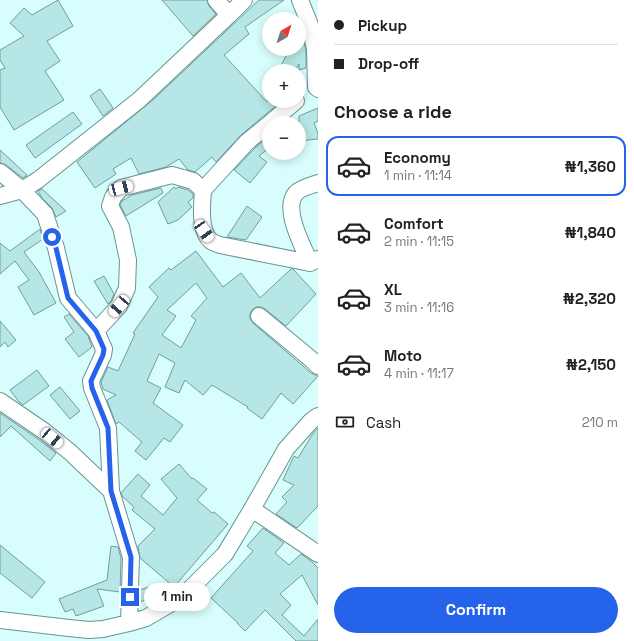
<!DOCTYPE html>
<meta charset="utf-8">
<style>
:root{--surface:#fff;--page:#f6f6f6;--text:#222;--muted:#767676;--line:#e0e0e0;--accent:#2563eb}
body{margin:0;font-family:"Space Grotesk",sans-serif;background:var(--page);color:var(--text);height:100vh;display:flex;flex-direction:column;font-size:15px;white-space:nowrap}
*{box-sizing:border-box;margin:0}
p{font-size:13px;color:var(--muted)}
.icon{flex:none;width:22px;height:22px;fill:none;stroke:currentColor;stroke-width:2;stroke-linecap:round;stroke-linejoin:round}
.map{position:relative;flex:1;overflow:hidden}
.details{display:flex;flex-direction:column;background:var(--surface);width:316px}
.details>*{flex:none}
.banner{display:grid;align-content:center;height:88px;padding:0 16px;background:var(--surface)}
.needle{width:26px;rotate:39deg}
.controls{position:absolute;left:262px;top:12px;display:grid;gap:8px}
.controls a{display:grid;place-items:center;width:44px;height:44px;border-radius:50%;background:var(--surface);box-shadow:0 2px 10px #0003;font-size:20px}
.end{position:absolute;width:18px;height:18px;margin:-9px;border:5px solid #2563eb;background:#fff;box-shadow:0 0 0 2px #fff}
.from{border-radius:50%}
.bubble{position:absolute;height:28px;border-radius:14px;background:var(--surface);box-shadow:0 2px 10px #0003;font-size:13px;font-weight:800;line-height:28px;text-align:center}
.car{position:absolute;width:12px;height:24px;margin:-12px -6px;border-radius:5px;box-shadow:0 0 3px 1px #0007;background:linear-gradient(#fff 24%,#345 0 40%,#fff 0 76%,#345 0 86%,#fff 0)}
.banner b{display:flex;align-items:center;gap:14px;height:38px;font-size:15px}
.banner b+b{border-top:1px solid var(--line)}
.banner i{width:10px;height:10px;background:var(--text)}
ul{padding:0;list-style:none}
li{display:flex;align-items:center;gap:12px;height:60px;margin:0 8px 6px;padding:0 8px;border:2px solid transparent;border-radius:12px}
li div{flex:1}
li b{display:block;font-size:15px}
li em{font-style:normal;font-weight:800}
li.current{border-color:var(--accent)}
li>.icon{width:36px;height:36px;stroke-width:1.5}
h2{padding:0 16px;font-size:18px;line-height:48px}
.pay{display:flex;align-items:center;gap:10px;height:44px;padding:0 16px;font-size:15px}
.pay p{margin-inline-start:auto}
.primary-button{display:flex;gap:8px;margin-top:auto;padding:8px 16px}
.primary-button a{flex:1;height:46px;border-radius:24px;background:var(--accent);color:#fff;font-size:16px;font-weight:800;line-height:46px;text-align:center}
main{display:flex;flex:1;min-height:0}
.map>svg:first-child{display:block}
.building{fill:#b6e6e5;stroke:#709e9c;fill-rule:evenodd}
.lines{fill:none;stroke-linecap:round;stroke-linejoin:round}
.minor-casing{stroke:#669493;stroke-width:18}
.minor{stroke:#fff;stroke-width:16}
.route{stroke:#2563eb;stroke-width:5}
</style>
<main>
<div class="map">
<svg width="318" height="641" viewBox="0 0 318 641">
<rect width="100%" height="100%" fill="#d7fefc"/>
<path class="building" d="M 58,0 L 73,26 L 47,41 L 60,61 L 45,71 L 64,100 L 14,130 L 0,107 L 0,70 L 5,68 L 0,60 L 0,50 L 24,36 L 10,23 L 24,8 L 32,15 Z
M 162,0 L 207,0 L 209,6 L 216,14 L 193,36 Z
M 259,0 L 284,0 L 245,27 L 249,34 L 224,55 L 266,101 L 279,101 L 278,104 L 241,135 L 216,162 L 212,157 L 195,172 L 188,170 L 179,159 L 166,167 L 139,174 L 131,158 L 113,169 L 116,174 L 95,188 L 77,162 L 154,99 Z
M 299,35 L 302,35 L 306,50 L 306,68 L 299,70 L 299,64 L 295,71 L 278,71 L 286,56 L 284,49 L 299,49 Z
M 100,89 L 113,108 L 103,116 L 90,96 Z
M 318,108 L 318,121 L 314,123 L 318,133 L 318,139 L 308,140 L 299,144 L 299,116 Z
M 73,112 L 82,124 L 35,158 L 26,145 Z
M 269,136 L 269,148 L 259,156 L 267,162 L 250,183 L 234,170 L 254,149 Z
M 0,150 L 27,175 L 26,176 L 23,178 L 6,165 L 0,163 Z
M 174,187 L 176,189 L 178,187 L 188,190 L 193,194 L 193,198 L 188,202 L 192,207 L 178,220 L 168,224 L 158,202 Z
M 161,188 L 163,193 L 126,216 L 120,205 L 122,201 L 132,195 Z
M 42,189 L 66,211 L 56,217 L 52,208 L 42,198 L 38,191 Z
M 247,206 L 262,217 L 246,240 L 227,237 Z
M 40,229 L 43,239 L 24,252 L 39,272 L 56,303 L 34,315 L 18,287 L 29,280 L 15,261 L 0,274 L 0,243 L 10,251 Z
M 196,251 L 223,287 L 241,273 L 260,298 L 291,269 L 293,269 L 316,294 L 286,326 L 265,309 L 261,307 L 256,307 L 252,310 L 250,314 L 250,319 L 253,323 L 311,373 L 315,375 L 318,375 L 318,376 L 293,404 L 281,393 L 262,419 L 247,408 L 248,407 L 212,385 L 203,395 L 185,380 L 179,393 L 165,387 L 175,363 L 159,354 L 147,381 L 161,388 L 153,403 L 183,425 L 170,442 L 164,438 L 146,460 L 135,451 L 142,442 L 119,422 L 116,424 L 107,400 L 116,395 L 103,389 L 101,382 L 108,367 L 118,371 L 135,334 L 133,333 L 158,297 L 149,287 L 169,268 L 171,270 ZM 196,283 L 207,298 L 191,316 L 196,320 L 181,348 L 162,335 L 176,316 L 167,310 Z
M 104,276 L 114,294 L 111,301 L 108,304 L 94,281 Z
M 69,314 L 88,336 L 92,347 L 79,357 L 65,339 L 74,332 L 64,317 Z
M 0,321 L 16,340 L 8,347 L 5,342 L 0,347 Z
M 37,370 L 49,386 L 23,405 L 19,402 L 10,390 Z
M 60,387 L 80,411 L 70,419 L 50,395 Z
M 0,413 L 38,439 L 56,453 L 50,461 L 11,426 L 0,437 Z
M 318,428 L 318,506 L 297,528 L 276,514 L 287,502 L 282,497 L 294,485 L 283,480 L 294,456 L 298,458 L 312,435 Z
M 179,464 L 192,479 L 193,478 L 207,489 L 197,500 L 212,513 L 214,512 L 228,524 L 174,587 L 140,558 L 138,546 L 155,529 L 132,510 L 134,507 L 123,497 L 121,493 L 138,474 L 150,485 L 141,496 L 163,515 L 177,498 L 161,479 Z
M 263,528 L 284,543 L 275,553 L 289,565 L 301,554 L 312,562 L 318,568 L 318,605 L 302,575 L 280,594 L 291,605 L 282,615 L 304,636 L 318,619 L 318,641 L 296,641 L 265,610 L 245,631 L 237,623 L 238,623 L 211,598 L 253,551 L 247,546 Z
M 0,545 L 45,582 L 32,598 L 0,573 Z
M 111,546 L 118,547 L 121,558 L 120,592 L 97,589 L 104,606 L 76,616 L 73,609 L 65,612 L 59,599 L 107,580 Z
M 154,585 L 158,595 L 140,602 L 140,590 Z"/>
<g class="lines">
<defs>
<path id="minor" d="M 216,0 L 229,15
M 300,0 L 310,25 L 315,49 L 316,87 L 318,89
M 270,123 L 296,101
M 269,124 L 247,142 L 203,190 C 202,205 199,231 211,241 C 214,243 217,244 220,245 L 310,263 L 318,259
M 0,172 L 22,190 L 45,214 L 56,248 L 68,298 L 96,331 L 104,349 L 103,355 L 91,381 L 92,388 L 108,428 L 111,491
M 0,196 L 22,190 L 38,180 L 139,100 L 229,15 L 244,0
M 310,263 C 303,246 282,209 296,193 C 300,188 312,185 318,183
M 259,316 L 312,360 L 318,366
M 96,331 L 119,306 L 127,288 L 128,260 L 121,227 L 110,206 L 113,197 L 121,188 L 172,175 L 193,181 L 203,190
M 0,401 L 44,431 L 70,452 L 111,491 L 131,557 L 129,623
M 252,509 L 318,554
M 0,620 L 69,628 L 89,630 L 103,629 L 129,623 L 146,618 L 182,597 L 225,554 L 252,509 L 286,449 L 311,421 L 318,416"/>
</defs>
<use href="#minor" class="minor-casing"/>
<use href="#minor" class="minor"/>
</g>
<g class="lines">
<path class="route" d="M 52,237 L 56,248 L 68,298 L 96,331 L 104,349 L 103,355 L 91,381 L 92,388 L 108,428 L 111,491 L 131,557 L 130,597"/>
</g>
</svg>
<div class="controls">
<a><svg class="needle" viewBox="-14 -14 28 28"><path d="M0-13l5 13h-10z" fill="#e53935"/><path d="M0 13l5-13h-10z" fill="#767676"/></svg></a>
<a>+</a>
<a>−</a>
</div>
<i class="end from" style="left:52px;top:237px"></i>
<i class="end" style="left:130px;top:597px"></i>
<div class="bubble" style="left:144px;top:583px;width:66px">1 min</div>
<i class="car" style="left:121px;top:188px;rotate:75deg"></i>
<i class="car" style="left:204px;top:231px;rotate:145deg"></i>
<i class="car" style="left:119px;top:306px;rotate:221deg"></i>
<i class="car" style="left:52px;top:438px;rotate:130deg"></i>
</div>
<section class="details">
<div class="banner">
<b><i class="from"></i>Pickup</b>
<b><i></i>Drop-off</b>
</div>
<h2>Choose a ride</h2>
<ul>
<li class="current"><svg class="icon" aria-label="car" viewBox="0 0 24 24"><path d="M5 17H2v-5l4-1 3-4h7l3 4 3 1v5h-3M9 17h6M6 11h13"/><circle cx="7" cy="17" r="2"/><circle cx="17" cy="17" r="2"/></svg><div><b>Economy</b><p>1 min · 11:14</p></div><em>₦1,360</em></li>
<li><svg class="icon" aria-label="car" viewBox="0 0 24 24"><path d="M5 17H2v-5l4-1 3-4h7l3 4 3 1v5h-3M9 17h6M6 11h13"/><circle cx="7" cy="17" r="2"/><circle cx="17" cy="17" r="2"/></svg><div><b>Comfort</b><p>2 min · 11:15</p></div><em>₦1,840</em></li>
<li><svg class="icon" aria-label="car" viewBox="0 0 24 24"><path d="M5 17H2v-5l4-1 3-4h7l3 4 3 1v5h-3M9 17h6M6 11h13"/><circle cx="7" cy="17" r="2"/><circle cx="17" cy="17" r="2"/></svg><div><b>XL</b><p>3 min · 11:16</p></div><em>₦2,320</em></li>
<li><svg class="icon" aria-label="car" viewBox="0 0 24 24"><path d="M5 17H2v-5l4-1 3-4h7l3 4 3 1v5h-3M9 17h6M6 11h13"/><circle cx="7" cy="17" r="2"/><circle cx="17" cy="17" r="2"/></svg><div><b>Moto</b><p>4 min · 11:17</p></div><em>₦2,150</em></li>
</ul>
<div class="pay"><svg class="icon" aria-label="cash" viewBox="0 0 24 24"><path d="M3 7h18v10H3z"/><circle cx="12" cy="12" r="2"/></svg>Cash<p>210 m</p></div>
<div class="primary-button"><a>Confirm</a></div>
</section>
</main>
